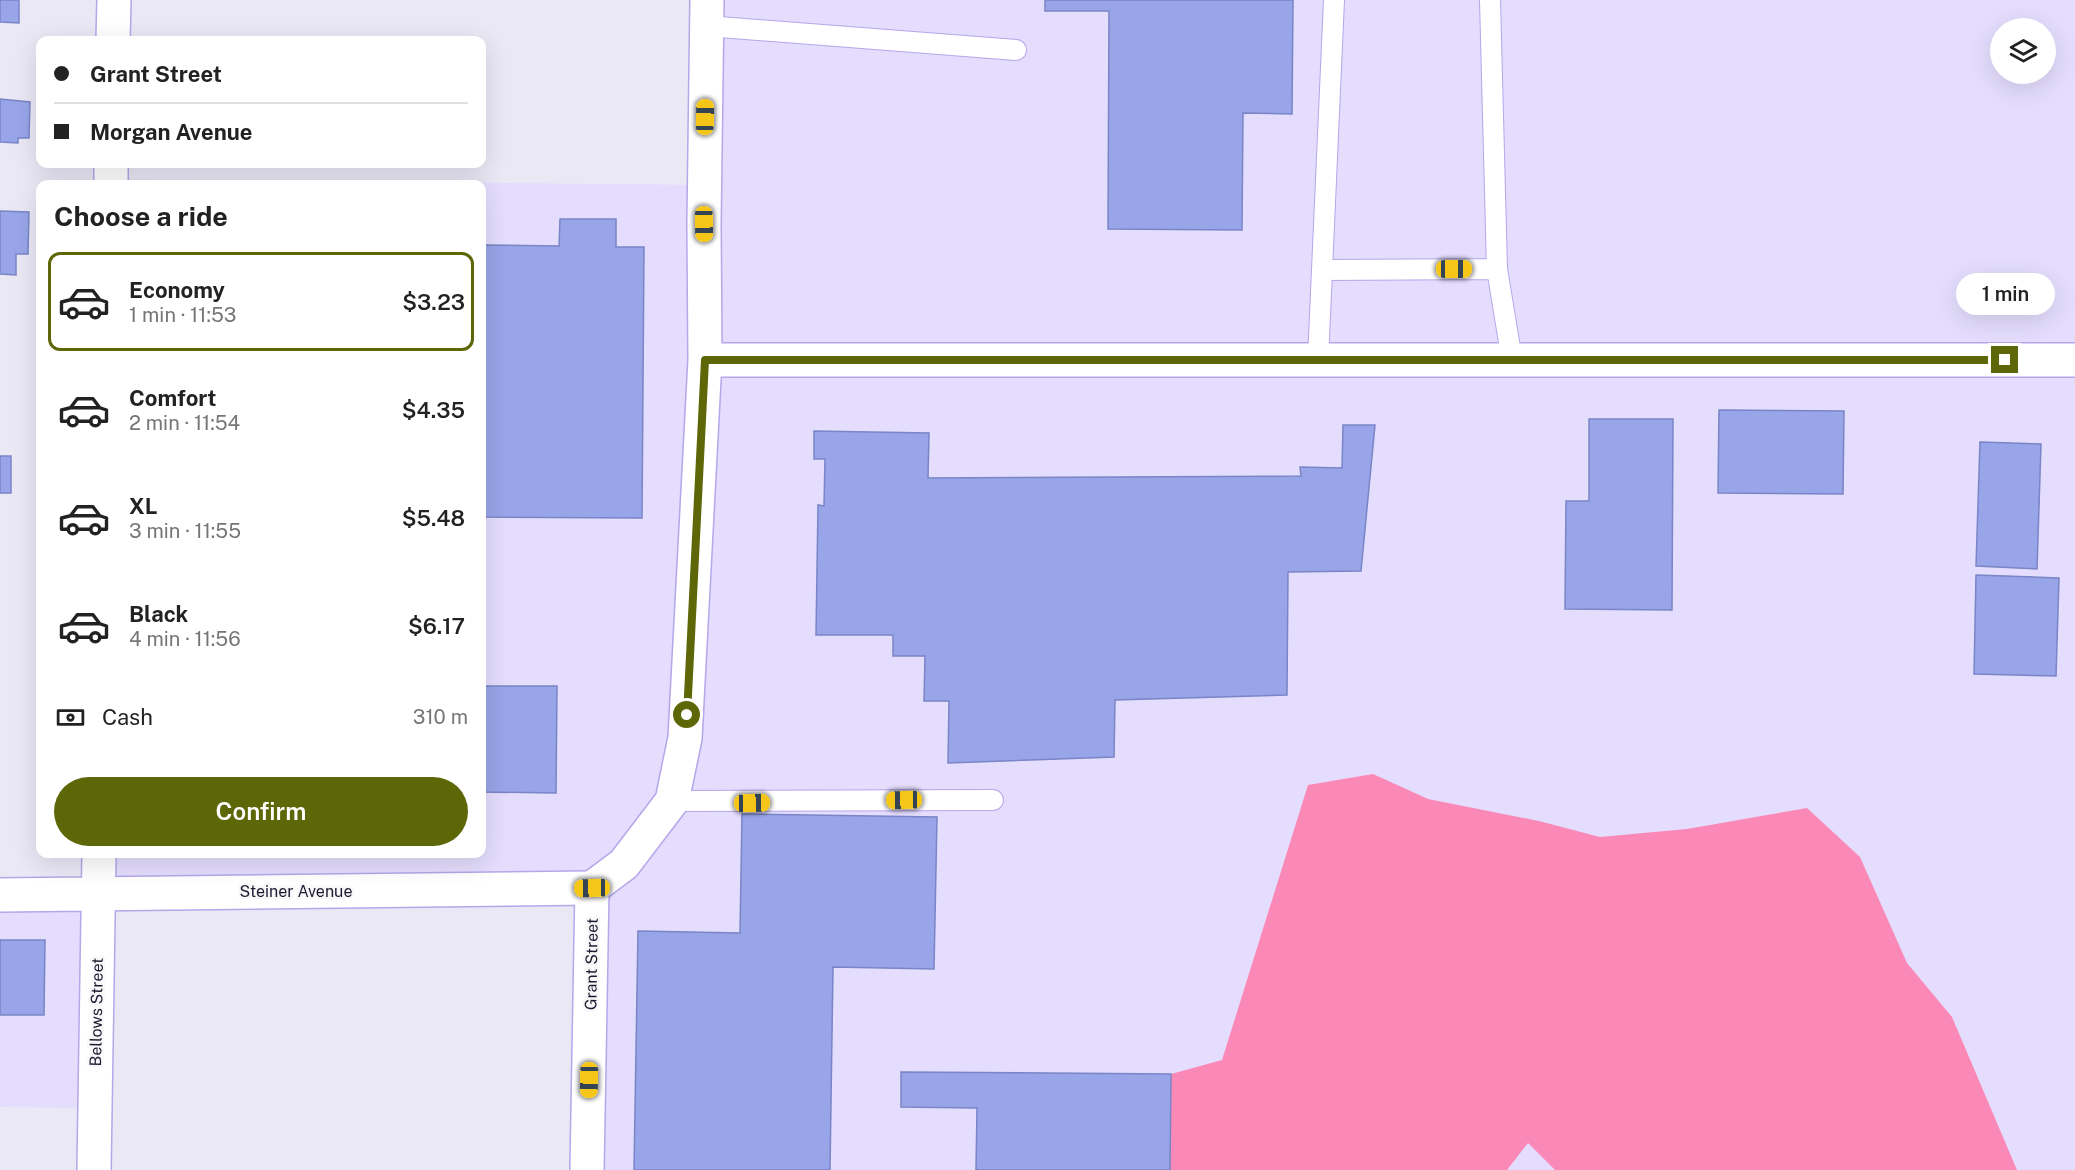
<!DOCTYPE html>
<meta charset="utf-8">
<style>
:root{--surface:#fff;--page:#f2f2f2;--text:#222;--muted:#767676;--line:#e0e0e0;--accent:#5e6708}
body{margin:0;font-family:"Public Sans",sans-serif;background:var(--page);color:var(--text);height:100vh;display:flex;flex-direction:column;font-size:22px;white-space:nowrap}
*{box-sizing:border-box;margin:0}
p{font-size:20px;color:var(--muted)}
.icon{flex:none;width:33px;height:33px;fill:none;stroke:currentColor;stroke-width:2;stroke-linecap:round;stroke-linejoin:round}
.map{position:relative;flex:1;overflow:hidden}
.sheet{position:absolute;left:36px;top:180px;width:450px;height:678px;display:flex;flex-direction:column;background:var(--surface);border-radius:12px;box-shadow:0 6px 24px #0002}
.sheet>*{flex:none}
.guide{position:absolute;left:36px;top:36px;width:450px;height:132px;border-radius:12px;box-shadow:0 6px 24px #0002;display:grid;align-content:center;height:132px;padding:0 18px;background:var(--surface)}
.tools{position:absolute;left:1990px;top:18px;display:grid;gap:12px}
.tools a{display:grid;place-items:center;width:66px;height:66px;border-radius:50%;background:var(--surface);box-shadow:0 6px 24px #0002;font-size:30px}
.end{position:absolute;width:27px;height:27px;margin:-14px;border:8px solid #5e6708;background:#fff;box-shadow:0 0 0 3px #fff}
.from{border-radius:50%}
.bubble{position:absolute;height:42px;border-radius:21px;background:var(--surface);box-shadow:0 6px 24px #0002;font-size:20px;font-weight:600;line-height:42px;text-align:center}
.car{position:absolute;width:18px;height:36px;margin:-18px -9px;border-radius:8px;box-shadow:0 0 4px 2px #0007;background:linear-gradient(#f5c518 24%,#345 0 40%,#f5c518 0 76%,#345 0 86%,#f5c518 0)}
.guide b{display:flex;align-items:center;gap:21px;height:57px;font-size:22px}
.guide b+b{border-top:2px solid var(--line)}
.guide i{width:15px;height:15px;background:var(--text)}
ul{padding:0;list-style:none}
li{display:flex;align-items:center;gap:18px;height:99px;margin:0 12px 9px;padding:0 6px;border:3px solid transparent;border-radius:12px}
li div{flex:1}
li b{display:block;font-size:22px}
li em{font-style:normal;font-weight:600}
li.current{border-color:var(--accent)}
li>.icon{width:54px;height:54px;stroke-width:1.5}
h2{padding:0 18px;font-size:27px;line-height:72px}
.pay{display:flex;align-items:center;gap:15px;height:66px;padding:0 18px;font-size:22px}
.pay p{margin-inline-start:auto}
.cta{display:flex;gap:12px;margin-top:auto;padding:12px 18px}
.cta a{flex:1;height:69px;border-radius:36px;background:var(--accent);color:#fff;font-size:24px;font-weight:600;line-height:69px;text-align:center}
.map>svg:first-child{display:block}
.built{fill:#e4ddfd;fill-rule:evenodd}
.forest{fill:#fb89b7}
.building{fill:#98a5e8;stroke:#7985c5;stroke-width:1.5}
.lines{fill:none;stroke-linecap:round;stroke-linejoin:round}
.lane-casing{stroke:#b6a6ea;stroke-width:22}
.street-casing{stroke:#b6a6ea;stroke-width:36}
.secondary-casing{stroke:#b6a6ea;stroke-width:36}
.lane{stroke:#fff;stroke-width:20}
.street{stroke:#fff;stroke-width:33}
.secondary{stroke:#fff;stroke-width:33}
.route{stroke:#5e6708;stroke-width:8}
.labels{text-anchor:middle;stroke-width:5;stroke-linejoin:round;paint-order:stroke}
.street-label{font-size:16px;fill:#1f1832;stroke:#f7f8f7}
</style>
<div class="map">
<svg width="2075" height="1170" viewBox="0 0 2075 1170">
<rect width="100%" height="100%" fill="#ebe8f6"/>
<path class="built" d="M 707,0 L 2075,0 L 2075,1170 L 587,1170 L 592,889 L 98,893 L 95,1108 L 0,1107 L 0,895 L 98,893 L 99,854 L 482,854 L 482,184 L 111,184 L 111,179 L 704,185 ZM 2001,28 L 2046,28 L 2046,74 L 2001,74 Z"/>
<path class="forest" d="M 1373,774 L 1428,799 L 1539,821 L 1600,837 L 1687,829 L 1807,808 L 1860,857 L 1907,963 L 1952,1017 L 2017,1170 L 1555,1170 L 1528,1143 L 1507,1170 L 1170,1170 L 1171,1074 L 1222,1060 L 1308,785 Z"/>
<path class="building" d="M 0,0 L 19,0 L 19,23 L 0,22 Z
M 1045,0 L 1293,0 L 1292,114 L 1243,113 L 1242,230 L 1108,229 L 1109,11 L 1045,11 Z
M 0,99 L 30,102 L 29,138 L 18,138 L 18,143 L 0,142 Z
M 0,211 L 29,212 L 28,254 L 16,254 L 16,275 L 0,274 Z
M 560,219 L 616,219 L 616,247 L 644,247 L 642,518 L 482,517 L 482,245 L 559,246 Z
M 1719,410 L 1844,411 L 1843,494 L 1718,493 Z
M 1589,419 L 1673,419 L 1672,610 L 1565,609 L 1566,501 L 1589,501 Z
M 1343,425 L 1375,425 L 1361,571 L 1288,572 L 1287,695 L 1115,700 L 1114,757 L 948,763 L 949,701 L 924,701 L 925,656 L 893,656 L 893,635 L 816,635 L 818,505 L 824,506 L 825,459 L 814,459 L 814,431 L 929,433 L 928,478 L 1301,476 L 1300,467 L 1342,468 Z
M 1980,442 L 2041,444 L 2037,569 L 1976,566 Z
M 0,456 L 11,456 L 11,493 L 0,493 Z
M 1976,575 L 2059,578 L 2056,676 L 1974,674 Z
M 482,686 L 557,686 L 556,793 L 482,792 Z
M 742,814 L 937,817 L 934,969 L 833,967 L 830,1170 L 634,1170 L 638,931 L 740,933 Z
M 0,940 L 45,940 L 44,1015 L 0,1015 Z
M 901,1072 L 1171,1074 L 1170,1170 L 976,1170 L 977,1108 L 901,1107 Z"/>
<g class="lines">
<defs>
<path id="lane" d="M 1490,0 L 1497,269 L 1512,360
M 707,26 L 1016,50
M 1322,270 L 1497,269
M 1318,360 L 1334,0
M 672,801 L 993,800"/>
<path id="street" d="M 113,40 L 114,0
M 111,184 L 111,164
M 0,895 L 592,888
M 94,1170 L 99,854"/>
<path id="secondary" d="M 705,360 L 2075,360
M 587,1170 L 592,888 L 624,864 L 672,801 L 685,738 L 705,360 L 704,224 L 707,0"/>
</defs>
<use href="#lane" class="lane-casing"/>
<use href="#street" class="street-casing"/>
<use href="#secondary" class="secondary-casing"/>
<use href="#lane" class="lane"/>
<use href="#street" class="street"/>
<use href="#secondary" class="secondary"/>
</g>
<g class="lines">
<path class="route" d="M 687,715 L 705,360 L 2005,360"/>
</g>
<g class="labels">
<g class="street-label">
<text x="296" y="897">Steiner Avenue</text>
<text transform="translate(591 964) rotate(-89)" y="6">Grant Street</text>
<text transform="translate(96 1012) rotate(-89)" y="6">Bellows Street</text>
</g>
</g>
</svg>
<div class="tools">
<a><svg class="icon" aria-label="layers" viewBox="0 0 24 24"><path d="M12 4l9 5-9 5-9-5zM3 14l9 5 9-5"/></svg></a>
</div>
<i class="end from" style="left:687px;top:715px"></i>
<i class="end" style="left:2005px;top:360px"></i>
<div class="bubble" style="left:1956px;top:273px;width:99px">1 min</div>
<i class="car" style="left:705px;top:117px;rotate:1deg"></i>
<i class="car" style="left:704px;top:224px;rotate:179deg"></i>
<i class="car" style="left:1454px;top:269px;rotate:90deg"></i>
<i class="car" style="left:904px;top:800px;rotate:269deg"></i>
<i class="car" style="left:752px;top:803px;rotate:89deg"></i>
<i class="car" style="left:592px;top:888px;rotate:269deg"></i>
<i class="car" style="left:589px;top:1080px;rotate:181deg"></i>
<div class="guide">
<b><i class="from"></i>Grant Street</b>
<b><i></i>Morgan Avenue</b>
</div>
<section class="sheet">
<h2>Choose a ride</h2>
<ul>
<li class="current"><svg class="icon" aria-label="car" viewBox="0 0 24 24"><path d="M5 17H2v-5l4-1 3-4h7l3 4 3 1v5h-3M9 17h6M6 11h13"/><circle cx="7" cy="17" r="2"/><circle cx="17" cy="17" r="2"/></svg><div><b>Economy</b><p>1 min · 11:53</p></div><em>$3.23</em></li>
<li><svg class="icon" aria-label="car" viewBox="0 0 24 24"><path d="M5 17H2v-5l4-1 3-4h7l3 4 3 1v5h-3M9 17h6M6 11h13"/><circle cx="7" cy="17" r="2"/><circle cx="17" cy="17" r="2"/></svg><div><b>Comfort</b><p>2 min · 11:54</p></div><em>$4.35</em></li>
<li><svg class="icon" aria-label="car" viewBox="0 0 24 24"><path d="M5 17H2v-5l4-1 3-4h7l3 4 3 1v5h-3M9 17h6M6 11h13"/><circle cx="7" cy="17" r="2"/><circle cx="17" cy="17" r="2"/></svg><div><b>XL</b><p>3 min · 11:55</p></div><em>$5.48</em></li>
<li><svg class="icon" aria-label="car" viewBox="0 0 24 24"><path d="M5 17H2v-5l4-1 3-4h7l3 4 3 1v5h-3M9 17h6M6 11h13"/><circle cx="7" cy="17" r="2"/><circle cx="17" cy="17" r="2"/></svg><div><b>Black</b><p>4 min · 11:56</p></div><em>$6.17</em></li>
</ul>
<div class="pay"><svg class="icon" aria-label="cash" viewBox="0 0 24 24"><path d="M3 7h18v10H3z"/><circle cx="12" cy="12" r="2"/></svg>Cash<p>310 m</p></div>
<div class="cta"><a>Confirm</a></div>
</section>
</div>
